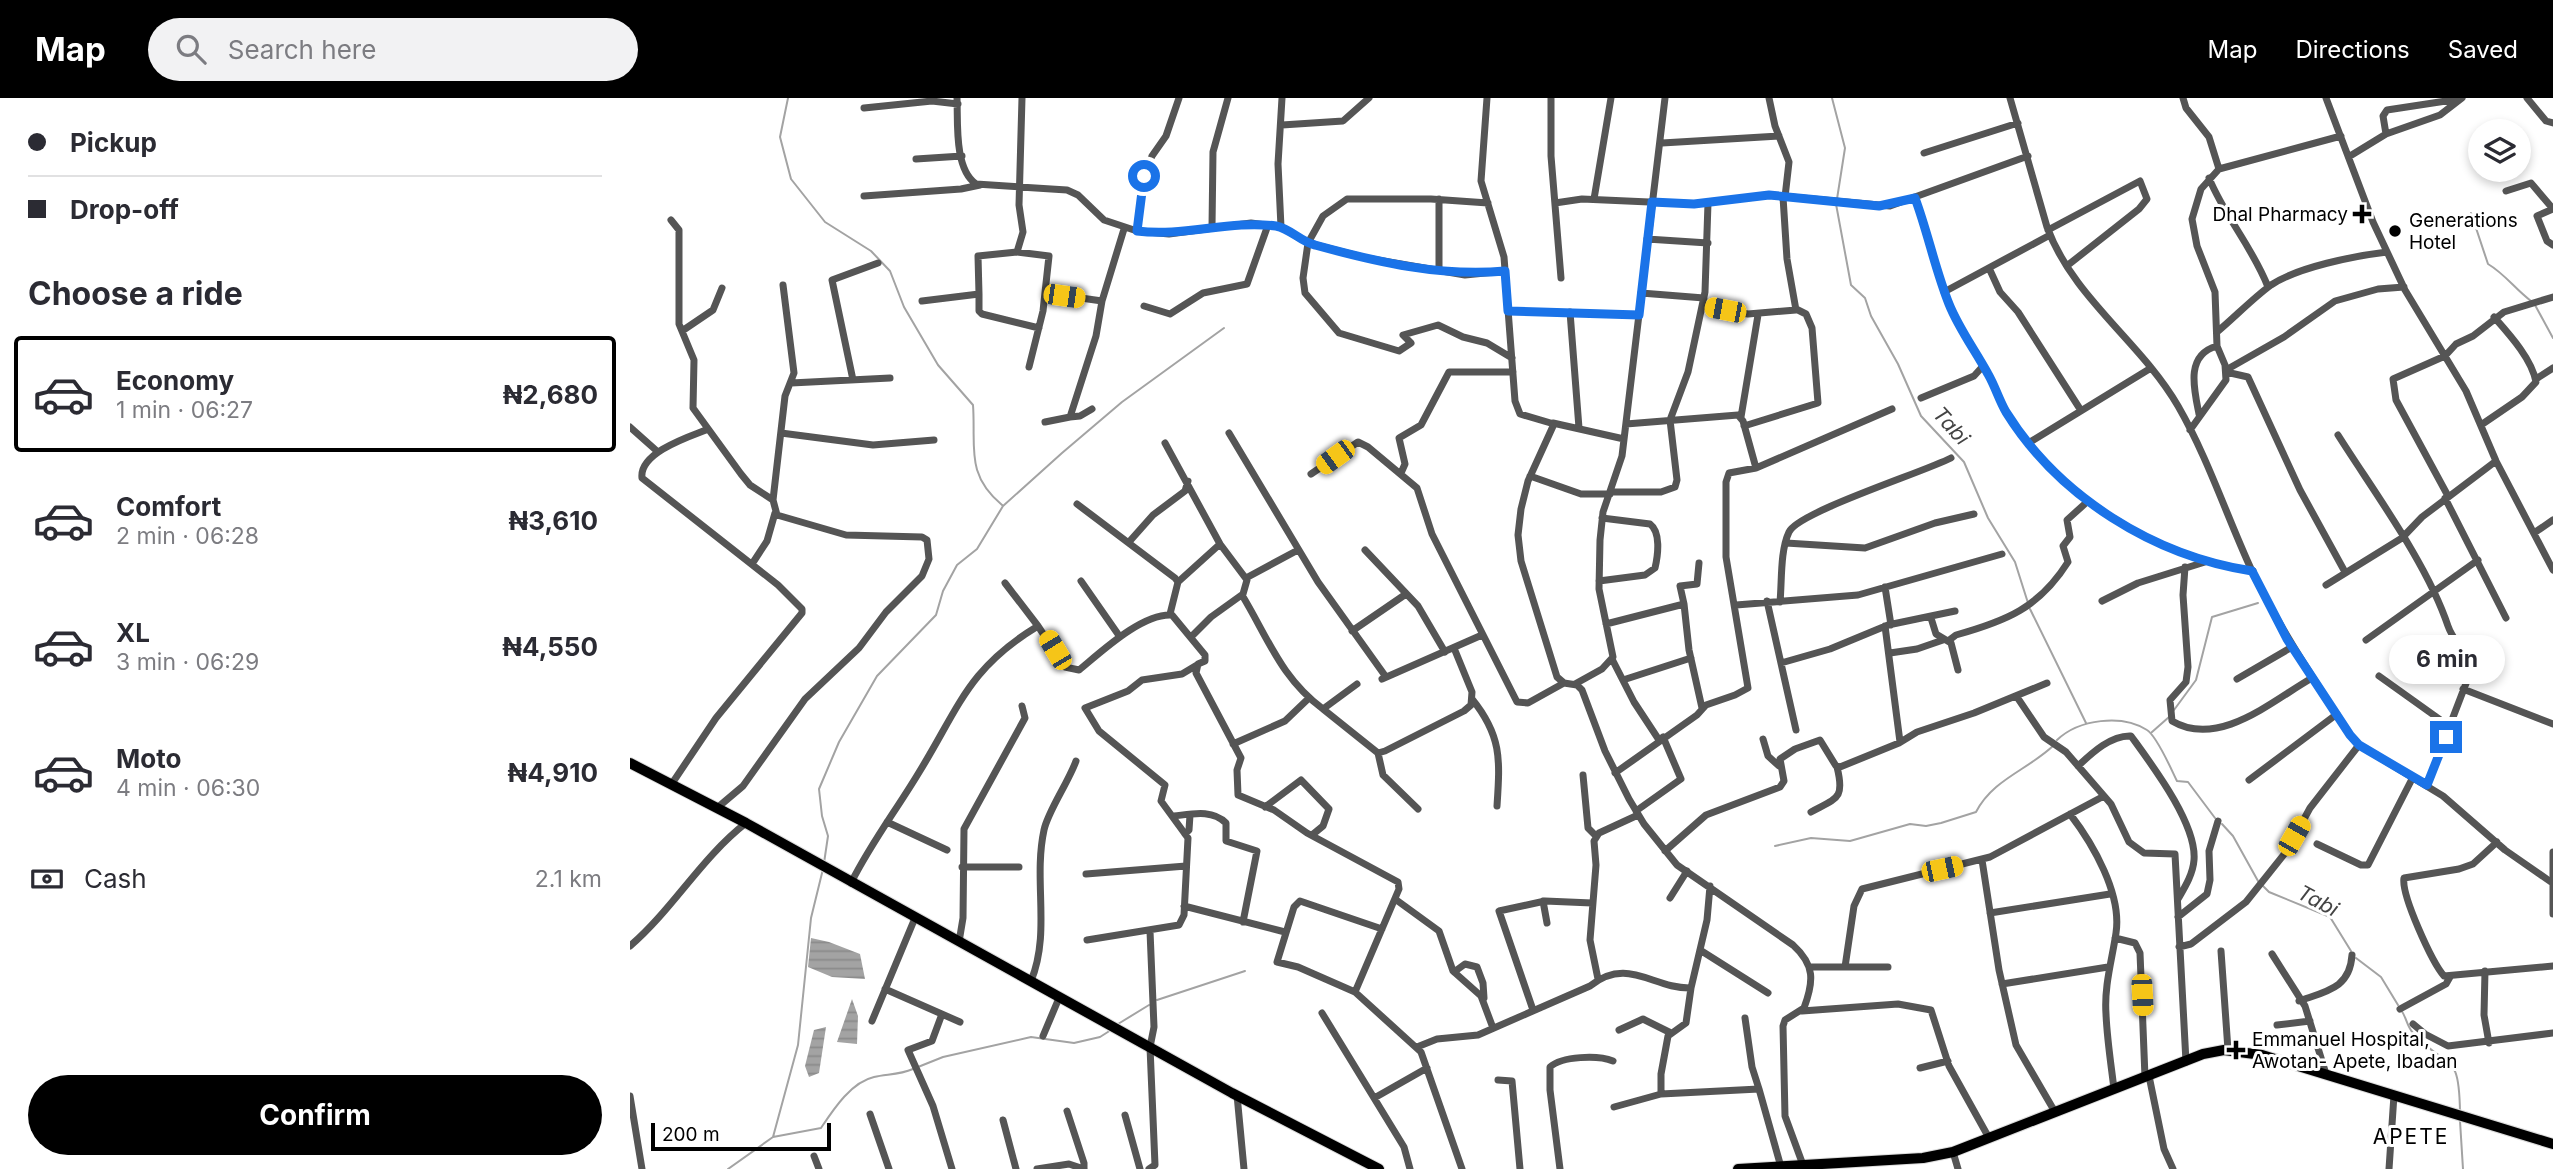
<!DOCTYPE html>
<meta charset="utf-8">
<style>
:root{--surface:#fff;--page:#f2f2f3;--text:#2b2b33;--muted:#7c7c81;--line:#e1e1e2;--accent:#000}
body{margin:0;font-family:Inter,sans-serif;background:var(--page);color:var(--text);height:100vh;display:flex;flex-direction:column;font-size:26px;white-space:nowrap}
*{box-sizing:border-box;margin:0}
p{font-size:23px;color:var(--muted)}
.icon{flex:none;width:38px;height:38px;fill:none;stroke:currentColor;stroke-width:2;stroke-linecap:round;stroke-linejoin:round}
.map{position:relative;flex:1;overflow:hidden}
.side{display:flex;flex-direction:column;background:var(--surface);width:630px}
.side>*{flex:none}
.hud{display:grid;align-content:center;height:154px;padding:0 28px;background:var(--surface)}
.buttons{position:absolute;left:1838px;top:21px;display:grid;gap:14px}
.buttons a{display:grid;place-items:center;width:63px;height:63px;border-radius:50%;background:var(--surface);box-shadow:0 4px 10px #0003;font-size:35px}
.scale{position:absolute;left:21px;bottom:18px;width:180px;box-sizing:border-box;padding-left:7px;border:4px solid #000;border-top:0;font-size:19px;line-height:24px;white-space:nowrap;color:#000;-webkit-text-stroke:5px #fff;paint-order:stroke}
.end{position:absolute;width:32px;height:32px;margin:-16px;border:9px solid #1a73e8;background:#fff;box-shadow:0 0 0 4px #fff}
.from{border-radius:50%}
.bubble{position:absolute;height:49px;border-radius:24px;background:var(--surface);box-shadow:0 4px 10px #0003;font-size:23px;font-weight:700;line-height:49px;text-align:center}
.car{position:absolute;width:21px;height:42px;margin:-21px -10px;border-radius:9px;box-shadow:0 0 5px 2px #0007;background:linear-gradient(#f5c518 24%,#345 0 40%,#f5c518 0 76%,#345 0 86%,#f5c518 0)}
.hud b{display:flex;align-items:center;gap:24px;height:66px;font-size:26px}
.hud b+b{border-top:2px solid var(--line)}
.hud i{width:18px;height:18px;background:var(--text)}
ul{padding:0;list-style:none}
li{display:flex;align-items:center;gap:21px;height:116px;margin:0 14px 10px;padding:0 14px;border:4px solid transparent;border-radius:7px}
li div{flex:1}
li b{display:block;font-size:26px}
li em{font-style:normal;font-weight:700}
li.current{border-color:var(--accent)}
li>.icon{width:63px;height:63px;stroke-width:1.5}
h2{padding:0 28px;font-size:32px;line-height:84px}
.pay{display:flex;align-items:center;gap:18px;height:77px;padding:0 28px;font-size:26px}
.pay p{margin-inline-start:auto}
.cta{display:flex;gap:14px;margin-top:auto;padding:14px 28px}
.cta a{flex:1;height:80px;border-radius:42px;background:var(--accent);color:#fff;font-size:28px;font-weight:700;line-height:80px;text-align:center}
header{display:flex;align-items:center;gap:42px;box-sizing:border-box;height:98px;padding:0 35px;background:var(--accent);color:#fff}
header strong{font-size:33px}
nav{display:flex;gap:38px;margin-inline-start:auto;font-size:24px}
.search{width:490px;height:63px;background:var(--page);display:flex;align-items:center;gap:18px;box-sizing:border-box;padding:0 24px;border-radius:38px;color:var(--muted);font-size:26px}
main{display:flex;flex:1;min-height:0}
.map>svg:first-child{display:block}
.water{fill:url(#water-rules)}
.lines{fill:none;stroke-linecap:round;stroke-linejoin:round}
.stream{stroke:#a3a3a3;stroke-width:2}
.major-casing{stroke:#dbdbdb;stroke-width:12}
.minor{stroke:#555;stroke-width:7}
.major{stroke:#000;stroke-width:10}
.route{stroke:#1a73e8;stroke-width:9}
.poi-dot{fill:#000;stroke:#fff;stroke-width:2.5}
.labels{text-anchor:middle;stroke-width:6;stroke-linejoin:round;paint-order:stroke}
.poi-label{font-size:19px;fill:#000;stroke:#fff;text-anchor:start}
.water-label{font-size:21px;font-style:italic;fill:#444;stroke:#fff}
.neighbourhood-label{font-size:21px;letter-spacing:2px;fill:#000;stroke:#fff}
</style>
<header>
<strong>Map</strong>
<div class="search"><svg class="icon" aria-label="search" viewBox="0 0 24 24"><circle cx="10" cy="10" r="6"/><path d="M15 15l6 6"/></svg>Search here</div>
<nav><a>Map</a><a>Directions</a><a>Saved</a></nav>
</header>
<main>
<section class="side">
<div class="hud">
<b><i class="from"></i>Pickup</b>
<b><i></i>Drop-off</b>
</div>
<h2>Choose a ride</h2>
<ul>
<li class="current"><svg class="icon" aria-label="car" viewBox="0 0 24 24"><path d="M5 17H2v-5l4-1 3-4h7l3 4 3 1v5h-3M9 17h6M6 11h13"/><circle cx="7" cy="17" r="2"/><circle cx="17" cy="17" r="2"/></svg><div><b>Economy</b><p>1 min · 06:27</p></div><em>₦2,680</em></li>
<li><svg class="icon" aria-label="car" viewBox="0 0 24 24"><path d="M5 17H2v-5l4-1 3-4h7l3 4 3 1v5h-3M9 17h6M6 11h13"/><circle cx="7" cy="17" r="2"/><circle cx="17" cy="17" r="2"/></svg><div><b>Comfort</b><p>2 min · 06:28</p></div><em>₦3,610</em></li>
<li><svg class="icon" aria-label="car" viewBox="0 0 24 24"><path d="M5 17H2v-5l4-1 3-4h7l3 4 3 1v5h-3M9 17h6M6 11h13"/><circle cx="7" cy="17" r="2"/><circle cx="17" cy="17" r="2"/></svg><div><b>XL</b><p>3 min · 06:29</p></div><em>₦4,550</em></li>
<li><svg class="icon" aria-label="car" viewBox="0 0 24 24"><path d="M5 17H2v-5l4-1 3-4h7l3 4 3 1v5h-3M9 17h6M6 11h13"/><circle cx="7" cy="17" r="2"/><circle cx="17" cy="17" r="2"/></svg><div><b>Moto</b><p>4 min · 06:30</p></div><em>₦4,910</em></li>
</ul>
<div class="pay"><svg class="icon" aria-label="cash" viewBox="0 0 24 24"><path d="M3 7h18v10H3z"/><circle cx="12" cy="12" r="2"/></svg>Cash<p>2.1 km</p></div>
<div class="cta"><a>Confirm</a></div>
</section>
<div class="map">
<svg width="1923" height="1071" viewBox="0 0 1923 1071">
<defs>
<pattern id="water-rules" width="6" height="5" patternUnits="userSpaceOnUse" patternTransform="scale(1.75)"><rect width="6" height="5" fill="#a3a3a3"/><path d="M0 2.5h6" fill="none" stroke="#8b8b8b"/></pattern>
</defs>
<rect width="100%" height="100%" fill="#fff"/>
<path class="water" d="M 181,840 L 199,844 L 230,856 L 235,881 L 202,879 L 178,869 Z
M 222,901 L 228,918 L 227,946 L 207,944 Z
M 196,929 L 189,975 L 179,979 L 175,968 L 184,932 Z"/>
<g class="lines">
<path class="stream" d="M 158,0 L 150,39 L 161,81 L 195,124 L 241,153 L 260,173 L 274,209 L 308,267 L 343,307 C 346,349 335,376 372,407
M 1202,0 L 1215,50 L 1207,101
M 1206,106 L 1221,187 L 1235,200 L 1241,218 L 1268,266 L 1291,318 L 1334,364 L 1358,420 L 1385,464 L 1398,505
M 1841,115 L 1858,166 C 1875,176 1885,191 1901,203
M 1905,207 L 1923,240
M 1400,511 L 1456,625
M 1544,612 L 1566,582 L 1582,519 L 1628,505
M 1522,634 L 1539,619
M 1427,642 C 1449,621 1492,616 1517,632 C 1527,638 1541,671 1547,683 L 1558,684 L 1585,720
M 1592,726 L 1603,738 L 1628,783
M 1145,748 L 1181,740 L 1220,743 L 1280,726 L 1296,728 L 1311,725 L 1346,714 C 1363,681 1398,672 1424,647
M 194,765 L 198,738 L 192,718 L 189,691 L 209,644 L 247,578 L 306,517 L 313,493 L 327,467 L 347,451 L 373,408 L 432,355 L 492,304 L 594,230
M 1632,787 L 1639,794 L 1700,819 L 1721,853
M 1726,860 L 1751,879 L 1768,907
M 527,902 L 615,873
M 1771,912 C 1777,920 1776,927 1783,935 C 1819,974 1829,951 1830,1014
M 488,926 L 519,907
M 288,969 L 313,959 L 401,939 L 444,945 L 470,939 L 481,932
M 1830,1023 L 1833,1071
M 143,1039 L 168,947 L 181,820 L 193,771
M 98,1071 L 143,1039 L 191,1030 C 203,1012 221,984 244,979 C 257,976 269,977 283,971"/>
<defs>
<path id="major" d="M 0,665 L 116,725 L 602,995 L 749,1071
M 1108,1071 L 1293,1060 L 1323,1054 L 1573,956 L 1594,952 L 1632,957 L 1923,1046"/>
</defs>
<use href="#major" class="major-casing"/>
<path class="minor" d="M 327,0 C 328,24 324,71 346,86 L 437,92 L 448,97 L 474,122 L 507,133 L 539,136 L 621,125 L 651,129 L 678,145 L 736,160 L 835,177 L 875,173
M 857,0 L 851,83 L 874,159 L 885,303 L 890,316 L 924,326 L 898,383 L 891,411 L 888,437 L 891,463 L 927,579 L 934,585 L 947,587 L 952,592 L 975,653 L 999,701 L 1014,726 L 1047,767 L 1163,847 C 1185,867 1184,883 1174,910 L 1155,922 L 1153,928 L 1155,1018 L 1173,1067
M 921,0 L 921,58 L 931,180
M 1139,0 L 1145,28 L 1159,64 L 1155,99
M 1380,0 L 1417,129 C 1443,200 1511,244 1548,308 C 1578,360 1597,419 1622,473 C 1650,531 1685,583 1720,637 L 1729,647 L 1813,698 L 1875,752 L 1921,784
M 1553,0 L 1556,10 L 1579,39 L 1589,71
M 1696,0 L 1743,124 L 1775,192 L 1836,293 L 1866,363 L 1923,472
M 1897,0 L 1916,23 L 1923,25
M 234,10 L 302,3 L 328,6
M 652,27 L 713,23 L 739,0
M 1756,36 L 1753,18 L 1757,12 L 1829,1
M 1032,45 L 1149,38
M 1294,55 L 1388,25
M 1720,58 L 1756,36 L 1810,17 L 1832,0
M 286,61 L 332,58
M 1579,80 C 1595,119 1623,150 1638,189
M 1876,93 L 1901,85 L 1923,111
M 234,98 L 331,91 L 350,87
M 964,101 L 981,0
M 1285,101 C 1298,135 1305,172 1319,206 C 1329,231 1345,252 1358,276 C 1365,288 1369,302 1376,314 C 1430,399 1524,458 1623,473
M 858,105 L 801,101 L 717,101 L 693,118 L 678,145 L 673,180 L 675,195 L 709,235 L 769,253 L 781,245 L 773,237 L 808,227 L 833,239 L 857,245 L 882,260
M 925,105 L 952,101 L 1064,106 L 1139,97 L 1260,108 L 1398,58
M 1923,111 L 1907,118 L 1917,143 L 1923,147
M 41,122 L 49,132 L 49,226 L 64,262 L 63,310 L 111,376 L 120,387 L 143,402 L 147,417 L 216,437 L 292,439 L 297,442 L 299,461 L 292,478 L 256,514 L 229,550 L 175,601 L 113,688 L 87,710
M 582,129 L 583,54 L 598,0
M 651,129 L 648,66 L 652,0
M 1418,132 L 1510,83 L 1517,101 L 1509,111 L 1438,167
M 507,133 L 514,78 L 522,58 L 536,38 L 549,0
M 1017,141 L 1078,145
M 387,154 L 393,134 L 389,107 L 392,0
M 1359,170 L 1370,194 L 1388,214 L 1450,311
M 809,172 L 809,101
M 1314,194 L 1420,137
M 416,195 L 472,203
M 1011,195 L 1074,200
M 349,196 L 349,213 L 352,216 L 409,230
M 292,203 L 349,196 L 348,158 L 387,154 L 419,158 L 413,213 L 399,269
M 514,208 L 540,216 L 573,195 L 617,186 L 638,127
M 1072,208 L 1118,216 L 1166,212 L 1157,161 L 1153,99
M 878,213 L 1009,217
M 940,214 L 949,330
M 52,233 L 83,212 L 92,190
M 1587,234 C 1605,219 1622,201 1641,187 C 1668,169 1724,158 1757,154
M 1596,272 L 1654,239 L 1705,203 L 1748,191 L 1774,189
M 1596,274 L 1618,279 L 1670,392 L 1715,474
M 1906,281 L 1923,270
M 223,282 L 202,182 L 248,165
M 161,285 L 260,280
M 1291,300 L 1344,278 L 1353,268
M 462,311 L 450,318 L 440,319 L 466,238 L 472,203 L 494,131
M 1569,316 C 1564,291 1555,257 1587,248
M 1111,319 L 1128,217
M 415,324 L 440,319
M 923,325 L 994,341
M 1851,327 L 1892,299 L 1906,284 C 1902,261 1879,236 1864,219
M 1114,328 L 1188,305 L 1182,230 L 1176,216 L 1166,211
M 0,329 L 28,354
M 1560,332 L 1596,282 L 1595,267 L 1587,248 L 1585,194 L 1567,148 L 1562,121 L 1571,91 L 1589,71 L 1711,38
M 151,335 L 243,347 L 304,342
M 599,335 L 688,484 L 756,579
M 1708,337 C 1744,394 1797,465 1818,528 C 1824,546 1840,554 1840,575 L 1797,687
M 1400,344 L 1521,270
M 535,345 L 590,446 L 617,482 L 613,496 L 581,519 L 562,538
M 1126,370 L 1262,311
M 771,375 L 775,366 L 769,340 L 791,327 L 819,274 L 883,274
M 681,376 L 728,344 L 738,349 L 787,390 L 802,436 L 887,604 L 898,605 L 934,585
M 900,378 L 951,396 L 980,396
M 980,394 L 1031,394 L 1045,389 L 1047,382 L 1040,322 L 1058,274 L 1075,194 L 1078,105
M 1818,398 L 1766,302 L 1763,281 L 1815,258 L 1826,246 L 1843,238 L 1874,214 L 1923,199
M 1815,400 L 1876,520
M 143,402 L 155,298 L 164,275 L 153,187
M 447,406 L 545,480 L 548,484 L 540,516
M 1904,435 L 1923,422
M 499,444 L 523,417 L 555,393 L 558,383
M 1156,445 L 1235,450 L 1305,425 L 1344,416
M 735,452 L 788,508 L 815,554
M 122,466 L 137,443 L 145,415
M 1555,469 L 1553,497 L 1558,569 L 1556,584 L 1540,602 L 1542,623 C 1589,651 1643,602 1682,580
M 616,480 L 668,452
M 451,483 L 490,539
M 969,483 L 1015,477 L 1025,470 C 1028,457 1031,434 1020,426 L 972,420
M 548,484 L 590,446
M 375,485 L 408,528
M 1696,487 L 1772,440 L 1792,419 L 1866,363
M 1255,489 L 1261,527
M 612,497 C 638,540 651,580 693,611 L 727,586
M 1137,503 L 1166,632
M 1472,503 L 1508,485 L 1575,464
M 1150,504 C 1152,483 1150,453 1159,434 C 1168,414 1294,374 1321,360
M 1054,506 L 1059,552 L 1072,610
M 1106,507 L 1228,497 L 1372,456
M 1301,520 L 1306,536 L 1321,545 L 1328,572
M 976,526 L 1054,506 L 1050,488 L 1067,486 L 1069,465
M 1255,528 L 1270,644
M 722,533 L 776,496
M 1736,542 L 1848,462
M 1318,543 L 1326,537 C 1376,523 1409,510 1438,464 L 1433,448 L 1440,439 L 1437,422 L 1458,403
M 1260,555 L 1287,551 L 1313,542
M 982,561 L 1004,604 L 1029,642
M 1151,565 L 1200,551 L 1258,527 L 1325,513
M 1749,578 L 1819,628
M 752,581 L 852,537
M 1607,581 L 1662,549
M 993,582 L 1061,560
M 945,586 L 972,571 L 983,559 L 969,491 L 970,442 L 973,414 L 992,358 L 1035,0
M 1833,591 L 1923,626
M 1387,599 L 1414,639 L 1436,654 L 1481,706 L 1499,744 L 1514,755 L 1545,756 L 1556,964
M 842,601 C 872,638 870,662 867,708
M 693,611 L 748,655 L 755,653 L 834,613 L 841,607 L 842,594 L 824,550
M 1133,641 L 1138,658 L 1149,668
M 603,646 L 655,623 L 679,600
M 748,655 L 753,677 L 788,711
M 1448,668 C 1462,655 1481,637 1501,638 C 1522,667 1567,726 1564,762 C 1563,776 1555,789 1548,801
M 985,675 L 1067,617 L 1076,607 L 1105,597 L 1118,590 L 1096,459 L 1096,384 L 1099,375 L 1126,370 L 1113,323 L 1108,317 L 996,326
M 953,677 L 958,730 L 966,738
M 1619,682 L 1707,616
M 41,687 L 86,620 L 172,515 L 172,511 L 148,487 L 12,380 C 9,355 58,339 76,332
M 635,709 L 671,682 L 699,711 L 693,728 L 682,737
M 1006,713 L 1051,681 L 1033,639
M 1181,714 C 1207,700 1215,701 1207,669
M 1440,716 C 1463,746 1492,796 1486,835 C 1482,862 1474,888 1476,916 C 1477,941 1481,966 1484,991
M 544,718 C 562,716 582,711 596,725 L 596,743 L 627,753 L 613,824
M 257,724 L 317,752
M 555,736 L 559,732 L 560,717
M 1867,744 L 1843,766 L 1829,771 L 1774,780 C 1771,797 1802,864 1814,878 L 1923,868
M 1687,746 L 1731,767 L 1738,767 L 1783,679
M 1035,753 L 1076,717 L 1150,689 L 1154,683 L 1150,661 L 1165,651 L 1190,642 L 1206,668 L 1210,669 L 1269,645 L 1287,634 L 1344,615 L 1417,585
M 1923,754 L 1923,816
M 1352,762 L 1369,872 L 1386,947 L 1425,1014
M 332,769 L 389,769
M 456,776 L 556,768
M 221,785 C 241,745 265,714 288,676 C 329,610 337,571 408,528 L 435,569 L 449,572 C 471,554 512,515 542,517 L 575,557 L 575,563 L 568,566 L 566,575 L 611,660 L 607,672 L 608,697 L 644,712 L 677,735 L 768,784 L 769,791 L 725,894 L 791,954 L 832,1071
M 1040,800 L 1057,773
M 765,801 L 809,833 L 823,873 L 851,898 L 863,930
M 913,803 L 917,825
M 554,808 L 655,834
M 1360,815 L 1480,796
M 1548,819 L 1577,796 L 1580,782 L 1579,753 L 1588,723
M 1485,840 L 1505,845 L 1510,855 L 1515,979
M 457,842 L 549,827 L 554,817 L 558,740 L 531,703 L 535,687 L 469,633 L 455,610 L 498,593 L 512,582 L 552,576 L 567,567
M 329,844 L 333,820 L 334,731 L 395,620 L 392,608
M 0,848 C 43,811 71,760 116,725
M 1549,849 L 1561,846 L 1616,804 L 1656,754 L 1680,710 L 1729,647
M 1070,852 L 1138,895
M 1591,853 L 1598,952
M 1642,856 L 1675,908 L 1696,976
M 1181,869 L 1258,869
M 1215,869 L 1224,808 L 1232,791 L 1360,759 L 1474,698
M 1855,873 L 1854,917 L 1859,945
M 824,874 L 835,866 L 847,869 L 853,885 L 854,900
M 968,881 L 960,842 L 966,767 L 964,743 L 969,735 L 1008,717
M 401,883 C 421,834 403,783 414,732 C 418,713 438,685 446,663
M 1372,886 L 1478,869
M 255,891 L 330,924
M 725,894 L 668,869 L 647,864 L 664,809 L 670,803 L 752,831
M 1669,903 C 1697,893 1720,890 1722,857
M 1770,911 L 1816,886 L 1820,879
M 903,912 L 869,813 L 915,803 L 962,805
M 1172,913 L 1268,906 L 1301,912 L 1319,968 L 1359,1040
M 692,915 L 774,1049 L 780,1071
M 312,916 L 302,943 L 278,952 L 303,1008 L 322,1071
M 1115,920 L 1122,969 L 1129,991
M 242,923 L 285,820
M 1783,926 L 1795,936 L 1818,948 L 1923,935
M 1647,927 L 1680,923
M 989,932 L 1013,921 L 1041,935
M 413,938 L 429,900
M 787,949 L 807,941 L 848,937 L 960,888 C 998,858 1023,891 1061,890 L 1077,822 L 1080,788
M 1290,970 L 1318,963
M 1519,978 L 1534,1051 L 1543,1071
M 868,982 L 882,983 L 890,1071
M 1031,996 L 1031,976 L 1038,938 L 1056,925 L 1061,890
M 607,997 L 614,1071
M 0,998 L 12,1071
M 746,999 L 797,970
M 984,1009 L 1031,996 L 1129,991 L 1151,1069
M 437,1013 L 454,1065 L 454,1070
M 240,1016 L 259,1071
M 495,1017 L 510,1071
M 373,1022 L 386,1071
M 1323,1054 L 1328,1071
M 184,1058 L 189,1071
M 407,1071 L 439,1066 L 454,1071
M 519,1071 L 525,1067 L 520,949 L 524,929 L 520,833
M 930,1071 L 920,992 L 920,969 C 932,958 968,957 983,963
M 1759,1071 L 1764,997"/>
<use href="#major" class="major"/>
</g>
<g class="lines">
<path class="route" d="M 514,78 L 507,133 C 554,139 599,122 646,128 C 661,131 671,144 685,147 C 747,164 811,179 875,173 L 878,213 L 1009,217 L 1022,104 L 1064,106 L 1139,97 L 1249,108 L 1285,100 C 1298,135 1305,171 1319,206 C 1329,231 1345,252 1358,276 C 1365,288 1369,302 1376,314 C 1429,399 1524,458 1622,473 L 1657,541 L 1720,637 L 1729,647 L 1797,687 L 1816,639"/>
</g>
<g class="poi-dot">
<path d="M1728.5 105.5h7v7h7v7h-7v7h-7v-7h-7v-7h7z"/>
<circle cx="1765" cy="133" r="7"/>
<path d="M1602.5 941.5h7v7h7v7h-7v7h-7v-7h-7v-7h7z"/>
</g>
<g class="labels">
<g class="poi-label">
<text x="1718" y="123" text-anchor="end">Dhal Pharmacy</text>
<text x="1779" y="129">Generations<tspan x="1779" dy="22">Hotel</tspan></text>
<text x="1622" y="948">Emmanuel Hospital,<tspan x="1622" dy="22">Awotan- Apete, Ibadan</tspan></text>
</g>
<g class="water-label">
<text transform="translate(1321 328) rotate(48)" y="7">Tabi</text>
<text transform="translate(1688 803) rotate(28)" y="7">Tabi</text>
</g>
<g class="neighbourhood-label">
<text x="1781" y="1046">APETE</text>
</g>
</g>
</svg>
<div class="buttons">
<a><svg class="icon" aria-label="layers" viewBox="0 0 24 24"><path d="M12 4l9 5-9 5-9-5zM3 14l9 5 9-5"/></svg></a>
</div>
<div class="scale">200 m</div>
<i class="end from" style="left:514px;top:78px"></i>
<i class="end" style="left:1816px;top:639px"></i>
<div class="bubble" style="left:1759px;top:537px;width:116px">6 min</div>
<i class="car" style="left:434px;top:198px;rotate:98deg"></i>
<i class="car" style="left:1095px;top:212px;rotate:281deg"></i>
<i class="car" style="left:705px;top:359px;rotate:234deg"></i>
<i class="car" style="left:425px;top:552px;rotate:329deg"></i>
<i class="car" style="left:1664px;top:738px;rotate:30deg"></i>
<i class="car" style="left:1312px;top:771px;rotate:78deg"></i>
<i class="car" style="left:1512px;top:897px;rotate:177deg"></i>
</div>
</main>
